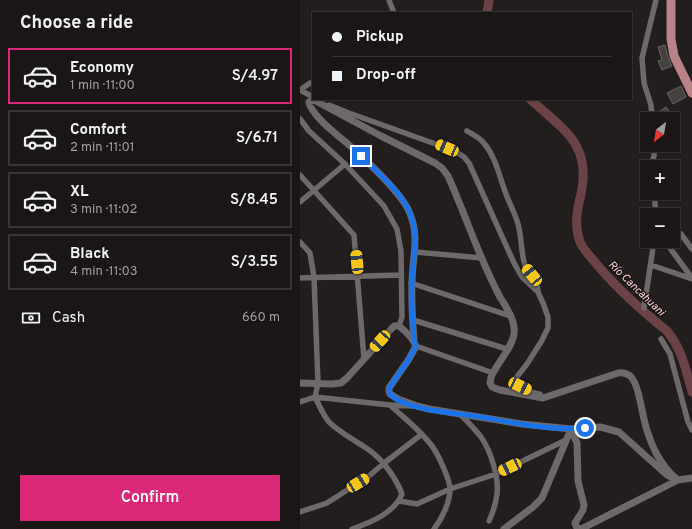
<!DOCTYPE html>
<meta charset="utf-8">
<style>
:root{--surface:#1a1616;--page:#272323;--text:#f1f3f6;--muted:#9f9fa1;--line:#383535;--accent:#db2777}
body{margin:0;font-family:Overpass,sans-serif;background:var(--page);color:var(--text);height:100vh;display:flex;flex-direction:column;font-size:15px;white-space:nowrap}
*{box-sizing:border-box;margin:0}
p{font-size:13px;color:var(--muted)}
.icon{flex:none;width:22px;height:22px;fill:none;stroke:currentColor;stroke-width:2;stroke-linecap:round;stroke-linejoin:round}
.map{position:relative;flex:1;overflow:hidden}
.details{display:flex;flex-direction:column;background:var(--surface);width:300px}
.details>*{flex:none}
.top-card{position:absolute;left:12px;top:12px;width:320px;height:88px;border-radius:0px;box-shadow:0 1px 3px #0004,0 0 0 1px var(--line);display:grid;align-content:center;height:88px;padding:0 20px;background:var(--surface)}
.needle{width:26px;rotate:211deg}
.fabs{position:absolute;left:340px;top:112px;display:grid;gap:8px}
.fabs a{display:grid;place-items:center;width:40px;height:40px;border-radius:0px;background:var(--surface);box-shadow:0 1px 3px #0004,0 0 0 1px var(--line);font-size:20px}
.end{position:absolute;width:18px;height:18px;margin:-9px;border:5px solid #1a73e8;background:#fff;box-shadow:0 0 0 2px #fff}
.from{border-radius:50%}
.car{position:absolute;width:12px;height:24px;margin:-12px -6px;border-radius:5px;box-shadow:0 0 3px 1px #0007;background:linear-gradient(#f5c518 24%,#345 0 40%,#f5c518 0 76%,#345 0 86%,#f5c518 0)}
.top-card b{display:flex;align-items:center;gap:14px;height:38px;font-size:15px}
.top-card b+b{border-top:1px solid var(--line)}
.top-card i{width:10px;height:10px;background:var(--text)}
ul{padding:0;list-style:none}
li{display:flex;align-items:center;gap:12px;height:56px;margin:0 8px 6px;padding:0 12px;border:2px solid var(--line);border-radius:0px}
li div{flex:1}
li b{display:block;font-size:15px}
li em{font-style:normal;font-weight:600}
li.selected{border-color:var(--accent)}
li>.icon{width:36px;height:36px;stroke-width:1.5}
h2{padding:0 20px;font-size:18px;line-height:48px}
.pay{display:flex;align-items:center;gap:10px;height:44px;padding:0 20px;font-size:15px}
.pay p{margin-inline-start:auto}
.cta{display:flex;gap:8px;margin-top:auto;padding:8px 20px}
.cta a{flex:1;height:46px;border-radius:0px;background:var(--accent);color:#fff;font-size:16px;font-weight:600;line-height:46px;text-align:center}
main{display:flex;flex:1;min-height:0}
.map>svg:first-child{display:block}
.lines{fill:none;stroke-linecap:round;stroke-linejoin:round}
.river{stroke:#6b4346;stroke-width:9}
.building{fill:#454141;stroke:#676363}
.minor{stroke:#6d6869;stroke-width:5.5}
.tertiary{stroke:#6d6869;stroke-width:7}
.primary{stroke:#b98286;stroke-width:9}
.route{stroke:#1a73e8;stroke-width:5}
.labels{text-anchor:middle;stroke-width:3;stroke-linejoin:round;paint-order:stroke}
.water-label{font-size:11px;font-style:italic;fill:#fbcecf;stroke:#181515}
</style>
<main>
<section class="details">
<h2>Choose a ride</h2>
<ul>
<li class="selected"><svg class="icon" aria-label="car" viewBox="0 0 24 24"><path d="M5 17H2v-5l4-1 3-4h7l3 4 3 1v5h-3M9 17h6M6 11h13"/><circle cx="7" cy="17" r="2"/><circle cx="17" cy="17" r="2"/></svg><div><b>Economy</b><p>1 min · 11:00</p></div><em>S/4.97</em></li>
<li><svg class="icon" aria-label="car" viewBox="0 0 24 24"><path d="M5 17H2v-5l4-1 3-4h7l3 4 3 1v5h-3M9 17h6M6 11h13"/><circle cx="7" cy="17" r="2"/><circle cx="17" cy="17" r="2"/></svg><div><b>Comfort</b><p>2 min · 11:01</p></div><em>S/6.71</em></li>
<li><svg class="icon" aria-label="car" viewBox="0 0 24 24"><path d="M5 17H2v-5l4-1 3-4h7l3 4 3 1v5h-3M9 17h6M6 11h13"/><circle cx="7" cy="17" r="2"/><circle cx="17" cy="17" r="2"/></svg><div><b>XL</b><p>3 min · 11:02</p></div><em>S/8.45</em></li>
<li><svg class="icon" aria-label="car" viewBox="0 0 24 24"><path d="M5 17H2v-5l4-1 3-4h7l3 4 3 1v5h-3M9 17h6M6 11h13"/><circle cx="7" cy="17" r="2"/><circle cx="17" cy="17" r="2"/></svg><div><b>Black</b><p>4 min · 11:03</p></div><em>S/3.55</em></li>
</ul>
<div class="pay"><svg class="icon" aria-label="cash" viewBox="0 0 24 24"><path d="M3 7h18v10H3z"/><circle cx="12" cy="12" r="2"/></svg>Cash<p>660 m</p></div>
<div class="cta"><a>Confirm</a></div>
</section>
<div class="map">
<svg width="392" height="529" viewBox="0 0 392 529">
<rect width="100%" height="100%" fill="#221e1e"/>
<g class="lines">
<path class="river" d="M 187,13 L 189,0
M 230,99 C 262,129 292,143 281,194 C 277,210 274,225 280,242 C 283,249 289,255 294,261 C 315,287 341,310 367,331 C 382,349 386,370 392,392"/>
</g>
<path class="building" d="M 365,45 L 368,57 L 372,66 L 362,70 L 358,61 L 362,60 L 358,47 Z
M 381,86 L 386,97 L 373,104 L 367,93 Z
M 366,107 L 371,114 L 364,119 L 359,119 L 357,113 Z"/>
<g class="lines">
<path class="minor" d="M 89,0 L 94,13
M 0,90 L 10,83 L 13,82
M 0,90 L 13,97
M 29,105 L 49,113 L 155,151 L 164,157 L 169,163 L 214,263 L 222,277 L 238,292 L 243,303 L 248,317 L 248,328 L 241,342 L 227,364 L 216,378 L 216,382 C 222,389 231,393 240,394
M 0,119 L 9,131 L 45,164 L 84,206 L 97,229 L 101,251 L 102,317 L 99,326
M 352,119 L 351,105 L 344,83 L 342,58 L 356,0
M 167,131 C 172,134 178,137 182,141 C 196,156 199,176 206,194 C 210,205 217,217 219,228 C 222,241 221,256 226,268 C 230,276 238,282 238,292
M 351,167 L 354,156 L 355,145
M 0,175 L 54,235 L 64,359
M 354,193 L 356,215
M 0,202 L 45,164
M 373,240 L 381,234 L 392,249
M 372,241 L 367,244 L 392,278
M 0,242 L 10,253 L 14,277 L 18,383 L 15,397 C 19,405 24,417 30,423 C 42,434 56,441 69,450 C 83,460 96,478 102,494 C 94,513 72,522 52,529
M 115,252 L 182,258
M 351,265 L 392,279
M 0,278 L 100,275
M 111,283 L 210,316
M 344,308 L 354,241
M 113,320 L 207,349
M 361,339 L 370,354 L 388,422 L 392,430
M 116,346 L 193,373
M 0,402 L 15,397 L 90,405 L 114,406
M 90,405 C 104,418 121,431 132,446 C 138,454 150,480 150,489 C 150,502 142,519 134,529
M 160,414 C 167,421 175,429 181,437 C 191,451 199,478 197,494 C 196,504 193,512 189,521
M 99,501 L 117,504 L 150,489 L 196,474 L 266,440
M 0,512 L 27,503 L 69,476 L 83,464 L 122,434"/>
<path class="tertiary" d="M 14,100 L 81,136 L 135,163 L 142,168 L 148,176 C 166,216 179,258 200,297 C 206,307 216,321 214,334 C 212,348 197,363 191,377 L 190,383 L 192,387 L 200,390 L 243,398 L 318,373 C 323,372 329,374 332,378 C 338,386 340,400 342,410 C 347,436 357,464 378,480 L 367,475 L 319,432 L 300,427 L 271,429 L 222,424 L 129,409 L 117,406 L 98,399 L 90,394 L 89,391 L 89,388 L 109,359 L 116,346 L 114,342 C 113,323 111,303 112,284 C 112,256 121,236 108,209 C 98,190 65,159 48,144 C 38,136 11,115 9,102 Z
M 0,383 L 32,384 L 41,383 L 47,378 L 94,326 L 99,326 C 105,331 110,335 114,342
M 271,429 L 277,443 L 278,481 L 284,505 L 283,510 L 275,523 L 277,528 L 281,529 L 378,480 L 392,478
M 204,529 L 233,507 L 242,498 L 271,429"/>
<path class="primary" d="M 371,0 L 371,39 L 374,56 L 392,93"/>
</g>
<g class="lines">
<path class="route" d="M 61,156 C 77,172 98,189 108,209 C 121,236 112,256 112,284 C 111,303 113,323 114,342 L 116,346 L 109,359 L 89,388 C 89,391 89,393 92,396 C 108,410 154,413 175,416 C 211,422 248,431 285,428"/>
</g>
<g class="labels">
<g class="water-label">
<text transform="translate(337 288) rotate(44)" y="4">Río Cancahuani</text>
</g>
</g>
</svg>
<div class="fabs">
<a><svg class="needle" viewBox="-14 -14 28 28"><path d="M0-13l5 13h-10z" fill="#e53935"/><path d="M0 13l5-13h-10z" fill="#9f9fa1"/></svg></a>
<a>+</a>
<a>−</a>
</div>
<i class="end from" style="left:285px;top:428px"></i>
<i class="end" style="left:61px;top:156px"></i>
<i class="car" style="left:147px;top:148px;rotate:293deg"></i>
<i class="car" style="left:57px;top:262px;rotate:355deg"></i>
<i class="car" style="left:232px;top:275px;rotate:321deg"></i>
<i class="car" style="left:80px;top:341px;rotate:222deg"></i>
<i class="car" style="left:220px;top:386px;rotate:115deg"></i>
<i class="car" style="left:210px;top:467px;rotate:245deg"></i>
<i class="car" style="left:58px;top:483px;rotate:58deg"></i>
<div class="top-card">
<b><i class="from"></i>Pickup</b>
<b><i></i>Drop-off</b>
</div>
</div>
</main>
